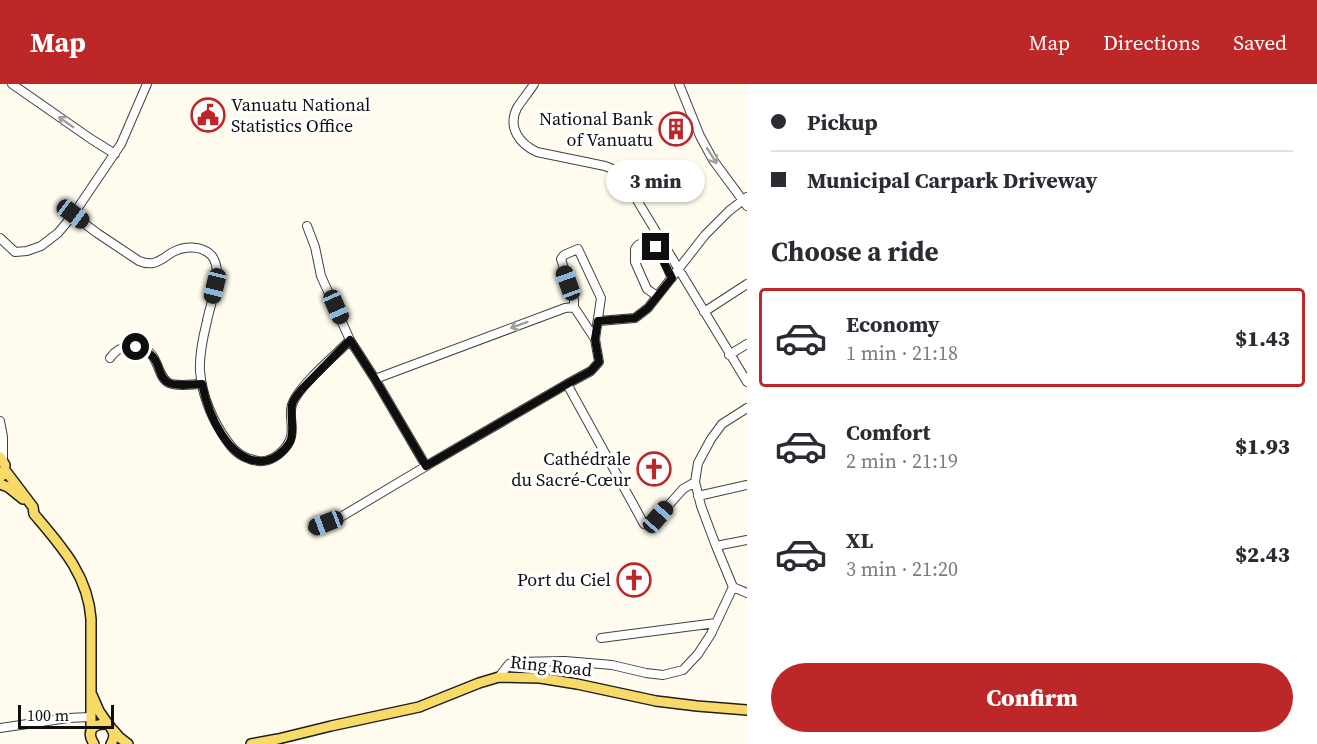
<!DOCTYPE html>
<meta charset="utf-8">
<style>
:root{--surface:#fff;--page:#f2f2f3;--text:#2b2b33;--muted:#7c7c81;--line:#e1e1e2;--accent:#bd2728}
body{margin:0;font-family:"Source Serif 4",serif;background:var(--page);color:var(--text);height:100vh;display:flex;flex-direction:column;font-size:22px;white-space:nowrap}
*{box-sizing:border-box;margin:0}
p{font-size:20px;color:var(--muted)}
.icon{flex:none;width:33px;height:33px;fill:none;stroke:currentColor;stroke-width:2;stroke-linecap:round;stroke-linejoin:round}
.map{position:relative;flex:1;overflow:hidden}
.drawer{display:flex;flex-direction:column;background:var(--surface);width:570px}
.drawer>*{flex:none}
.top-card{display:grid;align-content:center;height:132px;padding:0 24px;background:var(--surface)}
.scale{position:absolute;left:18px;bottom:15px;width:96px;box-sizing:border-box;padding-left:6px;border:3px solid #0e0e0e;border-top:0;font-size:16px;line-height:21px;white-space:nowrap;color:#0e0e0e;-webkit-text-stroke:4px #fff;paint-order:stroke}
.end{position:absolute;width:27px;height:27px;margin:-14px;border:8px solid #0e0e0e;background:#fff;box-shadow:0 0 0 3px #fff}
.from{border-radius:50%}
.bubble{position:absolute;height:42px;border-radius:21px;background:var(--surface);box-shadow:0 2px 4px #0004;font-size:20px;font-weight:800;line-height:42px;text-align:center}
.car{position:absolute;width:18px;height:36px;margin:-18px -9px;border-radius:8px;box-shadow:0 0 4px 2px #0007;background:linear-gradient(#222 24%,#8ab4d8 0 40%,#222 0 76%,#8ab4d8 0 86%,#222 0)}
.top-card b{display:flex;align-items:center;gap:21px;height:57px;font-size:22px}
.top-card b+b{border-top:2px solid var(--line)}
.top-card i{width:15px;height:15px;background:var(--text)}
ul{padding:0;list-style:none}
li{display:flex;align-items:center;gap:18px;height:99px;margin:0 12px 9px;padding:0 12px;border:3px solid transparent;border-radius:6px}
li div{flex:1}
li b{display:block;font-size:22px}
li em{font-style:normal;font-weight:800}
li.current{border-color:var(--accent)}
li>.icon{width:54px;height:54px;stroke-width:1.5}
h2{padding:0 24px;font-size:27px;line-height:72px}
.primary-button{display:flex;gap:12px;margin-top:auto;padding:12px 24px}
.primary-button a{flex:1;height:69px;border-radius:36px;background:var(--accent);color:#fff;font-size:24px;font-weight:800;line-height:69px;text-align:center}
header{display:flex;align-items:center;gap:36px;box-sizing:border-box;height:84px;padding:0 30px;background:var(--accent);color:#fff}
header strong{font-size:28px}
nav{display:flex;gap:33px;margin-inline-start:auto;font-size:21px}
main{display:flex;flex:1;min-height:0}
.map>svg:first-child{display:block}
.lines{fill:none;stroke-linecap:round;stroke-linejoin:round}
.minor-casing{stroke:#414141;stroke-width:10}
.major-casing{stroke:#1f1f1f;stroke-width:12}
.minor{stroke:#fff;stroke-width:8}
.major{stroke:#f7da67;stroke-width:9}
.oneway{stroke:#9f9f9f}
.route{stroke:#0e0e0e;stroke-width:8}
.labels{text-anchor:middle;stroke-width:6;stroke-linejoin:round;paint-order:stroke}
.poi-label{font-size:18px;fill:#0e0e0e;stroke:#fff;text-anchor:end}
.street-label{font-size:18px;fill:#0e0e0e;stroke:#fff}
</style>
<header>
<strong>Map</strong>
<nav><a>Map</a><a>Directions</a><a>Saved</a></nav>
</header>
<main>
<div class="map">
<svg width="747" height="660" viewBox="0 0 747 660">
<rect width="100%" height="100%" fill="#fffcef"/>
<g class="lines">
<defs>
<path id="minor" d="M 12,0 L 91,55 L 115,70
M 534,0 C 529,8 522,16 517,24 C 507,44 520,60 537,68 L 605,82 L 615,86 L 623,93 L 747,298
M 679,0 L 700,52 L 713,76 L 747,122
M 73,131 L 97,149 L 139,177 C 144,179 148,180 153,179 C 160,178 166,172 173,168 C 184,162 201,161 211,171 C 225,186 210,220 207,237 C 203,253 199,270 200,287 C 202,312 213,338 228,358 C 235,369 245,375 258,377 C 266,378 273,375 279,370 C 303,350 284,334 294,316 C 305,296 334,273 350,256 L 375,295 L 426,382 L 567,300 L 591,287 L 599,278 L 595,255 L 601,214 L 578,165 L 564,171 L 561,175 L 574,216 L 574,223 L 595,255
M 307,142 L 315,163 L 321,192 L 350,256
M 0,154 L 15,168 L 27,167 L 41,162 L 58,149 L 73,131 L 121,60 L 147,0
M 657,212 L 647,205 L 635,178 L 635,165 L 638,161 L 649,156 C 661,164 666,182 672,194
M 704,228 L 747,200
M 599,237 L 635,234 L 648,224 L 705,151 L 729,127 L 747,113
M 729,271 L 747,260
M 110,274 C 115,267 120,263 129,263 C 163,261 153,291 169,299 C 177,303 193,300 202,300
M 375,295 L 565,224 L 574,223
M 567,300 L 644,440 L 658,433 L 683,405 L 695,398
M 747,324 L 722,340 L 711,355 L 698,379 L 695,398 L 701,422 L 716,462 L 733,503 L 747,509
M 0,337 L 3,353 L 3,377
M 698,412 L 747,401
M 313,444 L 339,434 L 428,381
M 716,462 L 747,456
M 601,554 L 716,539
M 499,593 L 509,580 L 514,578 L 565,577 L 589,579 L 612,581 L 646,589 L 663,591 L 683,586 L 698,570 L 711,550 L 733,503
M 0,644 L 68,634 L 90,633"/>
<path id="major" d="M 0,373 L 5,381 L 4,389 L 0,394
M 5,386 L 33,423 L 34,430 C 61,462 88,491 91,535 L 91,648
M 0,400 L 8,403 L 23,415
M 92,611 L 99,627 L 108,640
M 113,646 L 119,653 L 128,660
M 94,660 C 85,646 94,639 108,640 C 114,647 116,652 111,660
M 251,660 L 278,655 L 331,642 L 419,623 L 479,599 L 499,593 L 540,594 L 577,600 L 656,617 L 697,622 L 747,626"/>
</defs>
<use href="#minor" class="minor-casing"/>
<use href="#major" class="major-casing"/>
<use href="#minor" class="minor"/>
<use href="#major" class="major"/>
</g>
<defs><path id="oneway-shaft" d="M-6 0H5M1.5-3L5.5 0L1.5 3" fill="none" stroke-width="1.6" stroke-linecap="round" stroke-linejoin="round" transform="scale(1.5)"/></defs>
<g class="oneway">
<use href="#oneway-shaft" transform="translate(66 38) rotate(-145)"/>
<use href="#oneway-shaft" transform="translate(712 72) rotate(58)"/>
<use href="#oneway-shaft" transform="translate(519 241) rotate(160)"/>
</g>
<g class="lines">
<path class="route" d="M 136,263 C 165,271 154,292 169,299 C 178,303 193,300 202,300 C 208,329 228,380 264,377 C 274,376 285,367 290,358 C 295,347 290,333 292,321 C 293,315 298,310 302,305 L 350,256 L 375,295 L 426,382 L 567,300 L 591,287 L 599,278 L 595,255 L 598,237 L 635,234 L 648,224 L 672,194 L 656,163"/>
</g>
<defs>
<symbol id="civic-ring" viewBox="-11 -11 22 22"><circle r="9.5" fill="#fff" stroke="#bd2728" stroke-width="1.5"/><path d="M-.6-6.5H3V-4.5H.6V-3L4-1V1h2V6H-6V1h2V-1L-.6-3ZM-1.2 2.5V6h2.4V2.5Z" fill="#bd2728"/></symbol>
<symbol id="building-ring" viewBox="-11 -11 22 22"><circle r="9.5" fill="#fff" stroke="#bd2728" stroke-width="1.5"/><path d="M-4-6H4V6H1V3H-1V6H-4ZM-2.5-4.3h1.7v1.8h-1.7ZM.8-4.3h1.7v1.8H.8ZM-2.5-1h1.7V.8h-1.7ZM.8-1h1.7V.8H.8Z" fill="#bd2728"/></symbol>
<symbol id="church-ring" viewBox="-11 -11 22 22"><circle r="9.5" fill="#fff" stroke="#bd2728" stroke-width="1.5"/><path d="M-1.2-6h2.4v3.5h3.3v2.4h-3.3V6h-2.4V-.1h-3.3v-2.4h3.3Z" fill="#bd2728"/></symbol>
</defs>
<g fill-rule="evenodd">
<use href="#civic-ring" x="189" y="12" width="38" height="38"/>
<use href="#building-ring" x="657" y="26" width="38" height="38"/>
<use href="#church-ring" x="635" y="366" width="38" height="38"/>
<use href="#church-ring" x="615" y="477" width="38" height="38"/>
</g>
<g class="labels">
<g class="poi-label">
<text x="231" y="27" text-anchor="start">Vanuatu National<tspan x="231" dy="21">Statistics Office</tspan></text>
<text x="653" y="41">National Bank<tspan x="653" dy="21">of Vanuatu</tspan></text>
<text x="631" y="381">Cathédrale<tspan x="631" dy="21">du Sacré-Cœur</tspan></text>
<text x="611" y="502">Port du Ciel</text>
</g>
<g class="street-label">
<text transform="translate(551 582) rotate(6)" y="6">Ring Road</text>
</g>
</g>
</svg>
<div class="scale">100 m</div>
<i class="end from" style="left:136px;top:263px"></i>
<i class="end" style="left:656px;top:163px"></i>
<div class="bubble" style="left:606px;top:76px;width:99px">3 min</div>
<i class="car" style="left:73px;top:130px;rotate:127deg"></i>
<i class="car" style="left:568px;top:199px;rotate:340deg"></i>
<i class="car" style="left:215px;top:202px;rotate:194deg"></i>
<i class="car" style="left:336px;top:223px;rotate:156deg"></i>
<i class="car" style="left:658px;top:433px;rotate:41deg"></i>
<i class="car" style="left:326px;top:439px;rotate:249deg"></i>
</div>
<section class="drawer">
<div class="top-card">
<b><i class="from"></i>Pickup</b>
<b><i></i>Municipal Carpark Driveway</b>
</div>
<h2>Choose a ride</h2>
<ul>
<li class="current"><svg class="icon" aria-label="car" viewBox="0 0 24 24"><path d="M5 17H2v-5l4-1 3-4h7l3 4 3 1v5h-3M9 17h6M6 11h13"/><circle cx="7" cy="17" r="2"/><circle cx="17" cy="17" r="2"/></svg><div><b>Economy</b><p>1 min · 21:18</p></div><em>$1.43</em></li>
<li><svg class="icon" aria-label="car" viewBox="0 0 24 24"><path d="M5 17H2v-5l4-1 3-4h7l3 4 3 1v5h-3M9 17h6M6 11h13"/><circle cx="7" cy="17" r="2"/><circle cx="17" cy="17" r="2"/></svg><div><b>Comfort</b><p>2 min · 21:19</p></div><em>$1.93</em></li>
<li><svg class="icon" aria-label="car" viewBox="0 0 24 24"><path d="M5 17H2v-5l4-1 3-4h7l3 4 3 1v5h-3M9 17h6M6 11h13"/><circle cx="7" cy="17" r="2"/><circle cx="17" cy="17" r="2"/></svg><div><b>XL</b><p>3 min · 21:20</p></div><em>$2.43</em></li>
</ul>
<div class="primary-button"><a>Confirm</a></div>
</section>
</main>
